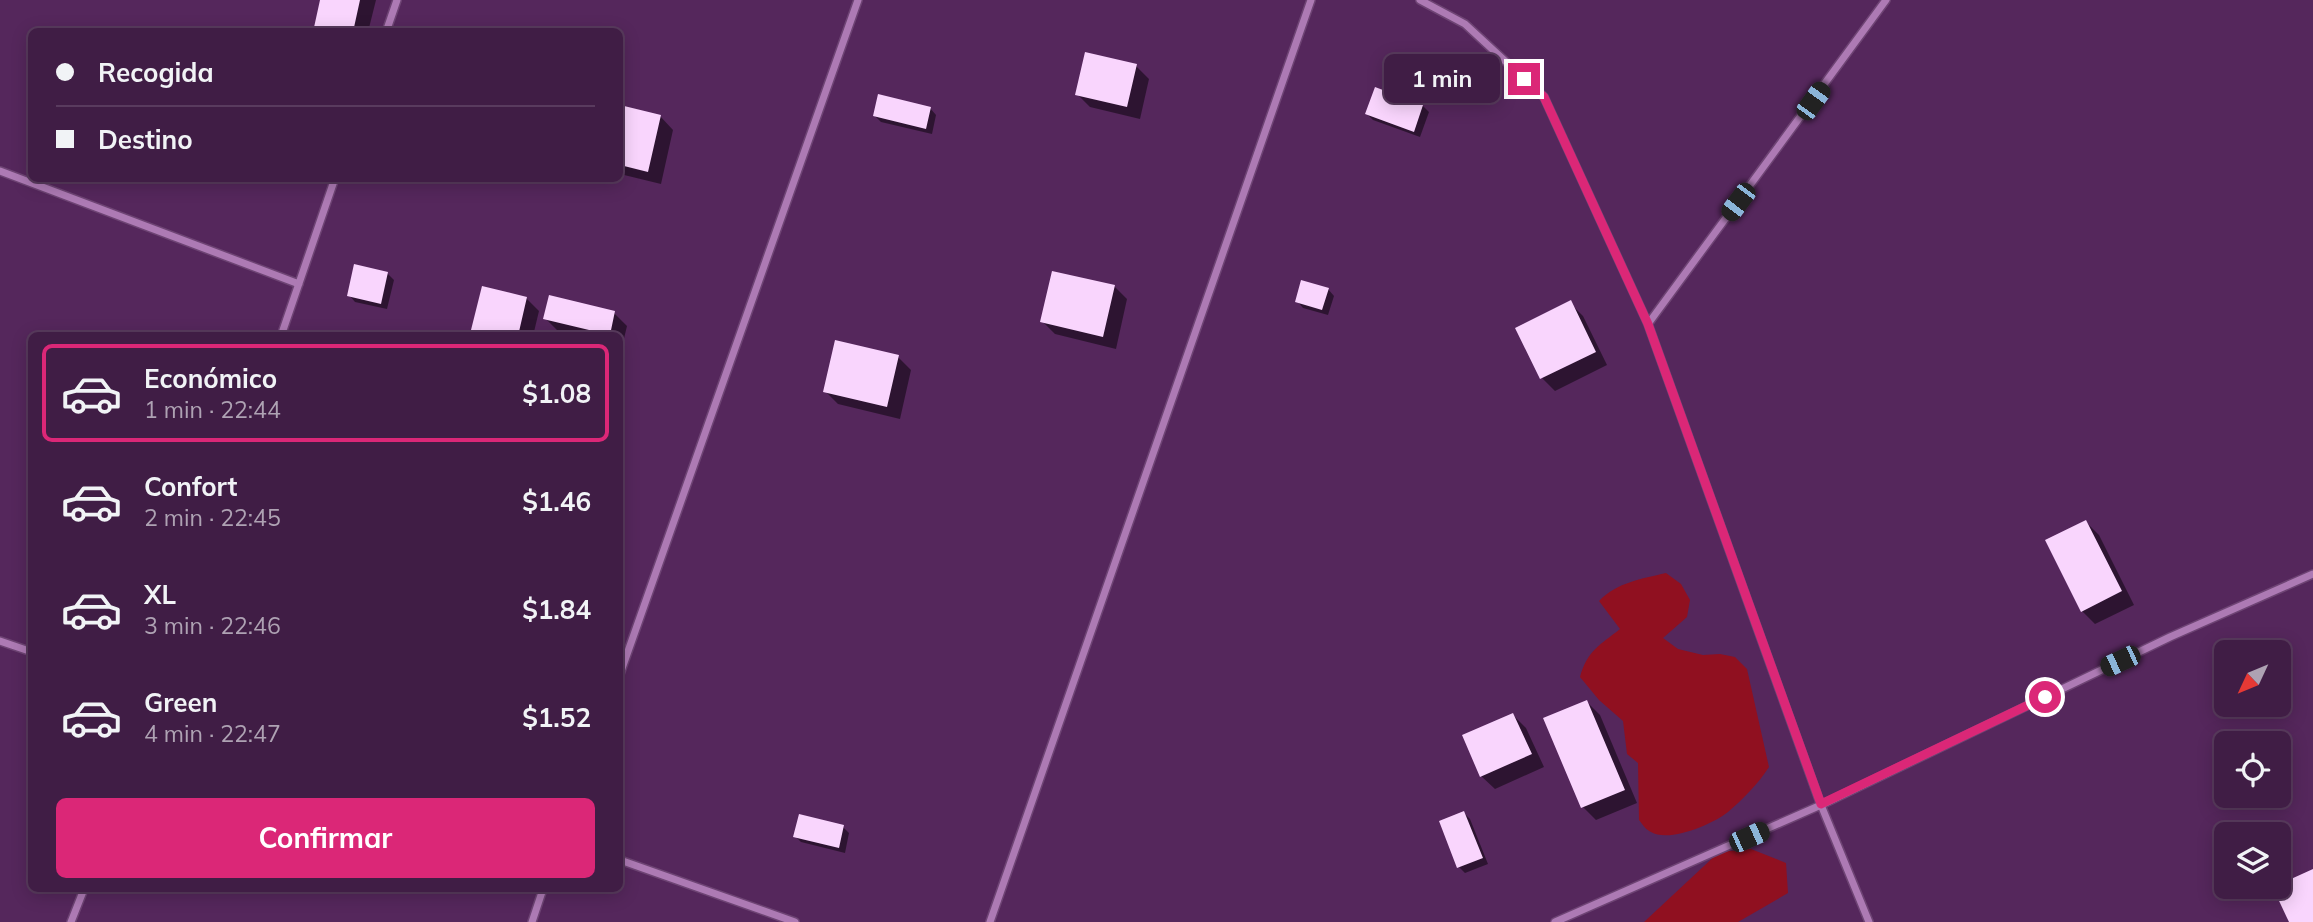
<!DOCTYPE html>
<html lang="es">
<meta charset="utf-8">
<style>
:root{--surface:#401d45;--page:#47264c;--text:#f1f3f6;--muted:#aea2b3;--line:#593b5e;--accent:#db2777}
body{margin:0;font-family:Mulish,sans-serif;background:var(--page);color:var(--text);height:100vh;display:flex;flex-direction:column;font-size:26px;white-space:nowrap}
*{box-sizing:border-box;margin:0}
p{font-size:23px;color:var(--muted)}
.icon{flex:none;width:38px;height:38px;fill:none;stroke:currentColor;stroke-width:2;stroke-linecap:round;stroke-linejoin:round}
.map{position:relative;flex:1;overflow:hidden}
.panel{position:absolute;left:28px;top:332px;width:595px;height:560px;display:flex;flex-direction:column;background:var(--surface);border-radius:10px;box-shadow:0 4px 18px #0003,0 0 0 2px var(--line)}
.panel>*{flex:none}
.top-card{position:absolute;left:28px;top:28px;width:595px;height:154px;border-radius:10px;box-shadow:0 4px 18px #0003,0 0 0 2px var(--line);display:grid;align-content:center;height:154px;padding:0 28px;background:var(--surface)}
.needle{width:46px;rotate:226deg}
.fabs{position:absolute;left:2214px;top:640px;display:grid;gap:14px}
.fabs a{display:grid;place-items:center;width:77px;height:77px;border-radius:10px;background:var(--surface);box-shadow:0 4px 18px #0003,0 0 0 2px var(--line);font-size:35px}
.end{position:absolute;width:32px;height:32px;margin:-16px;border:9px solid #db2777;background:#fff;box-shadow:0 0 0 4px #fff}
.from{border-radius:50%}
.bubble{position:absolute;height:49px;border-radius:10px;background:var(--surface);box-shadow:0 4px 18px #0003,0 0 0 2px var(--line);font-size:23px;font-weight:700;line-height:49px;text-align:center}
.car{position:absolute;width:21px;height:42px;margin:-21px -10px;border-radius:9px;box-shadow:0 0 5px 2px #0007;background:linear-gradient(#222 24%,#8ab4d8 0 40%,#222 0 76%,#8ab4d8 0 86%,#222 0)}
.top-card b{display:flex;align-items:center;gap:24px;height:66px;font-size:26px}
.top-card b+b{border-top:2px solid var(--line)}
.top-card i{width:18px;height:18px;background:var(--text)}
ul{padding:12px 0 0;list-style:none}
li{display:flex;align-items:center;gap:21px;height:98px;margin:0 14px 10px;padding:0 14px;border:4px solid transparent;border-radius:10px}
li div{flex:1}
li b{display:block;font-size:26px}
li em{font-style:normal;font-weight:700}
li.current{border-color:var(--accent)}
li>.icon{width:63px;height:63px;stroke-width:1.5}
.cta{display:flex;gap:14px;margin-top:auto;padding:14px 28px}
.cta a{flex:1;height:80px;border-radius:10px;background:var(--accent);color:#fff;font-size:28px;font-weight:700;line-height:80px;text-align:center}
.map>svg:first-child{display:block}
.green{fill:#901020}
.shadow{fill:#0007}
.building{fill:#f9d5fd}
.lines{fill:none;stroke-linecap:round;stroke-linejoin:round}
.minor-casing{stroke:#6e4474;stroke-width:10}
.minor{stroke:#ad7ab4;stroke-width:7}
.route{stroke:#db2777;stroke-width:9}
</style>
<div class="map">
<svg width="2313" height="922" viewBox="0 0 2313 922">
<rect width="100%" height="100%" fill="#55275c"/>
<path class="green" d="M 1666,573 L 1681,584 L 1690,600 L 1687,617 L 1663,638 L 1678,649 L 1703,655 L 1720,654 L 1735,657 L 1747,669 L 1769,767 C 1758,784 1743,799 1728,812 C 1713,824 1669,843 1651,832 C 1646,830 1642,824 1639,820 L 1638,763 L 1627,754 L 1623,721 L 1599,700 L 1580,677 C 1587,651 1600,645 1620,629 L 1599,601 C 1618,582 1641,579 1666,573 Z
M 1751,849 L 1786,863 L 1788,893 L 1738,922 L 1644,922 L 1719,852 Z"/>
<path class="shadow" d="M 322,0 L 376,0 L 368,32 L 314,32 Z
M 1136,66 L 1149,79 L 1140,119 L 1090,107 L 1077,94 Z
M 1423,106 L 1429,112 L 1420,137 L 1373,120 L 1367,114 Z
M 620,107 L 660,116 L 673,130 L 661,184 L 620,174 Z
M 930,108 L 936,115 L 932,134 L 881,122 L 875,116 Z
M 388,274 L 394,280 L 387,309 L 355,302 L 349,295 Z
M 1114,286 L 1127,299 L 1116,349 L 1055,334 L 1042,321 Z
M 1328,289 L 1334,296 L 1328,315 L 1303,308 L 1297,301 Z
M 526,298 L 539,311 L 533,336 L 475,336 L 472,333 Z
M 1570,303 L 1583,316 L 1607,365 L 1555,391 L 1542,378 Z
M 614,313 L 627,326 L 622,347 L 620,346 L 620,336 L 579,336 L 558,331 L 545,318 Z
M 898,357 L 911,370 L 900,419 L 838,404 L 825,391 Z
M 2086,522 L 2099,535 L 2134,605 L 2095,624 L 2082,611 Z
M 1587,702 L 1600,715 L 1637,803 L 1596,820 L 1583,807 Z
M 1513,715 L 1526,728 L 1544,767 L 1495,789 L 1481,776 Z
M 1464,813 L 1470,819 L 1488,864 L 1465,873 L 1459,867 Z
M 843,827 L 849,833 L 845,853 L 801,842 L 795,836 Z"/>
<path class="building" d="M 320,0 L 360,0 L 353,32 L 313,32 Z
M 1085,52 L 1137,64 L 1127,107 L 1075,95 Z
M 1375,87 L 1423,105 L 1414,132 L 1365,114 Z
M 878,94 L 931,107 L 926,129 L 873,116 Z
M 620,105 L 661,115 L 648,172 L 620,165 Z
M 354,264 L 388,272 L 381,304 L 347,296 Z
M 1052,271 L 1115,285 L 1103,337 L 1040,322 Z
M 1301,280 L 1329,288 L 1322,310 L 1295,302 Z
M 482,286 L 527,297 L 518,336 L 470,334 Z
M 549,295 L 615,311 L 610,335 L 543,319 Z
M 1571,300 L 1596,352 L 1540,379 L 1515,328 Z
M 835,340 L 899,355 L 887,407 L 823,392 Z
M 2086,520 L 2122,591 L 2081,612 L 2045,540 Z
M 1587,700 L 1625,790 L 1581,808 L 1543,718 Z
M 1513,713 L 1532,754 L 1480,777 L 1462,735 Z
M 1464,811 L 1483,858 L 1457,868 L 1439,821 Z
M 799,814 L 844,825 L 839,848 L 793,837 Z
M 2313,869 L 2313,922 L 2289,922 L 2273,888 L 2278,887 L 2278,885 Z"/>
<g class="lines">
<defs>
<path id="minor" d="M 1420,0 L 1465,24 L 1544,97 L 1648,324 L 1821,805 L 1869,922
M 386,32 L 397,0
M 0,171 L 299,284
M 1648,324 L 1886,0
M 281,336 L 335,178
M 0,641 L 32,652
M 620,674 L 858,0
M 620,860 L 795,922
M 71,922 L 84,889
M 532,922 L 543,889
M 990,922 L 1311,0
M 1555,922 L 1821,805 L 2170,637 L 2313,574"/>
</defs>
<use href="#minor" class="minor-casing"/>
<use href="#minor" class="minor"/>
</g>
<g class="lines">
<path class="route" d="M 1524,79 L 1544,97 L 1648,324 L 1821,804 L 2045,697"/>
</g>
</svg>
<div class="fabs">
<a><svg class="needle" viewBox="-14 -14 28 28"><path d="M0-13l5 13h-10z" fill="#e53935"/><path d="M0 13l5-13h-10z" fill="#aea2b3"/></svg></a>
<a><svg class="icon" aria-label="locate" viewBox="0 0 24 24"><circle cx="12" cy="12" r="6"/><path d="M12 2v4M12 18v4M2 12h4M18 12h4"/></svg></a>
<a><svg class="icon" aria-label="layers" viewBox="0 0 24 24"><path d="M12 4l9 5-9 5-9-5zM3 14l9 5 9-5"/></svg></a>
</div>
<i class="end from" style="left:2045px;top:697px"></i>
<i class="end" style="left:1524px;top:79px"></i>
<div class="bubble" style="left:1384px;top:54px;width:116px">1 min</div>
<i class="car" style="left:1813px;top:101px;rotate:36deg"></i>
<i class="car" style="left:1738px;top:202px;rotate:217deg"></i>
<i class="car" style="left:2120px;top:661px;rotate:245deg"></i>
<i class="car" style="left:1749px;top:837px;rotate:66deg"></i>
<div class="top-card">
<b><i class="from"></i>Recogida</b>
<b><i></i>Destino</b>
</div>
<section class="panel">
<ul>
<li class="current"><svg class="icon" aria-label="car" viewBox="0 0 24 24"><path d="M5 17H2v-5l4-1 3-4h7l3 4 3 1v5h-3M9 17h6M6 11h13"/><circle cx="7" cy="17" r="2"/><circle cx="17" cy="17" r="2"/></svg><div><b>Económico</b><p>1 min · 22:44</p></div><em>$1.08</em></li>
<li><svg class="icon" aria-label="car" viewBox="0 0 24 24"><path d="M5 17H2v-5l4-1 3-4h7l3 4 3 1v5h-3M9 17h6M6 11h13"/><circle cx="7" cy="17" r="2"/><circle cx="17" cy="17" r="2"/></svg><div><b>Confort</b><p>2 min · 22:45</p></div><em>$1.46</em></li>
<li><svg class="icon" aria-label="car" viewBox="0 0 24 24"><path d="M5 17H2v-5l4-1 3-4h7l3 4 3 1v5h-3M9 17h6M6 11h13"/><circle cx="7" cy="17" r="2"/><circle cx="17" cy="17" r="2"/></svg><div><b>XL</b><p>3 min · 22:46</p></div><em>$1.84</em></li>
<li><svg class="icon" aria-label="car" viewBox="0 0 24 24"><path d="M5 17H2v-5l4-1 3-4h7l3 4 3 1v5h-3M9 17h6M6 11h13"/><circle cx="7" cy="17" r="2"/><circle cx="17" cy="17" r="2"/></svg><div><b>Green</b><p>4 min · 22:47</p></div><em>$1.52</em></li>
</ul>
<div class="cta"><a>Confirmar</a></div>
</section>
</div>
